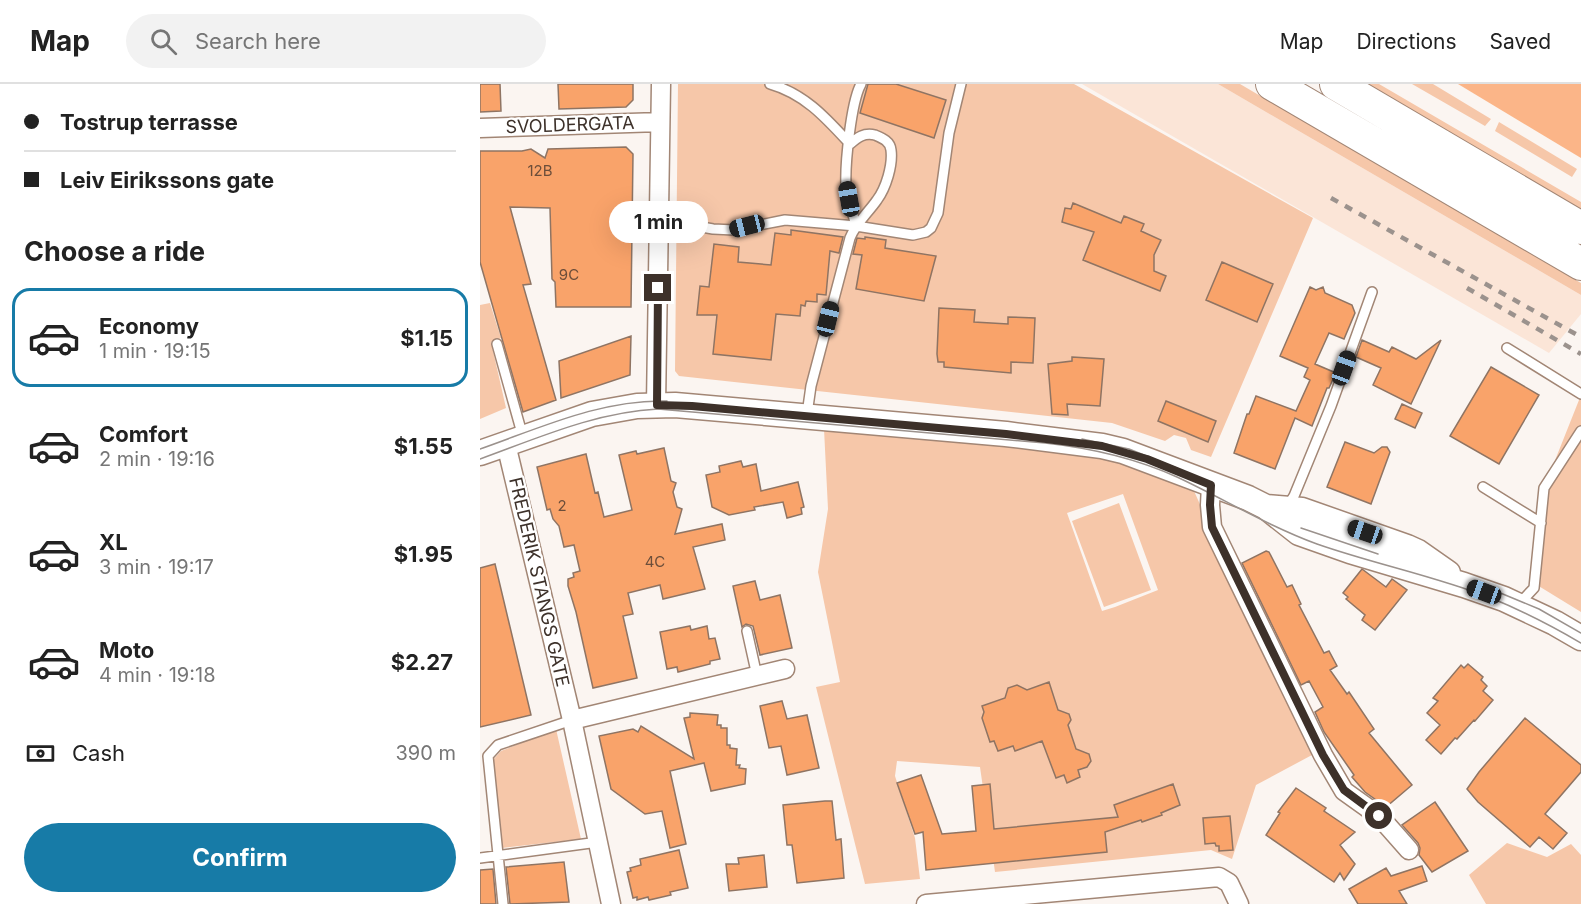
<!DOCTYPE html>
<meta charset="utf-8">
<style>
:root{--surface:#fff;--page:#f2f2f2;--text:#222;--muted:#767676;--line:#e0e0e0;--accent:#177ba7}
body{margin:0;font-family:Inter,sans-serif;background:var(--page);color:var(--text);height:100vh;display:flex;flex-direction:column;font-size:22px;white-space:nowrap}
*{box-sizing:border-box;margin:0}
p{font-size:20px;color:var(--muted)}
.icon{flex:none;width:33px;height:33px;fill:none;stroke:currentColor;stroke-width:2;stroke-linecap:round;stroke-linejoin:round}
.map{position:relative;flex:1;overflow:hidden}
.details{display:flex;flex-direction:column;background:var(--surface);width:480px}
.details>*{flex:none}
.guide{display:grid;align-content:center;height:132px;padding:0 24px;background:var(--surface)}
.end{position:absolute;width:27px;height:27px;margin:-14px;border:8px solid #3d312a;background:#fff;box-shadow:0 0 0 3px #fff}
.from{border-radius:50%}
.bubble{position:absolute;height:42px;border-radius:21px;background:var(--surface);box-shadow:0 6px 24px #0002;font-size:20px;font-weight:700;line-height:42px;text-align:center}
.car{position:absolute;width:18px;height:36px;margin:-18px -9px;border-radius:8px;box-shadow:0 0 4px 2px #0007;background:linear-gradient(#222 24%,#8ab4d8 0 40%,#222 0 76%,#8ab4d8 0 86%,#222 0)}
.guide b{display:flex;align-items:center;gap:21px;height:57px;font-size:22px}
.guide b+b{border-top:2px solid var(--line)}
.guide i{width:15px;height:15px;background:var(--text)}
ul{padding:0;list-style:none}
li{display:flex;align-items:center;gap:18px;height:99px;margin:0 12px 9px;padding:0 12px;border:3px solid transparent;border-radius:18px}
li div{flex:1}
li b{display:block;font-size:22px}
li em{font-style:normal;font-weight:700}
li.active{border-color:var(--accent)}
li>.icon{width:54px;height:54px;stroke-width:1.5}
h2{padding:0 24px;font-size:27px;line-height:72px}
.pay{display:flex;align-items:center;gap:15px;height:66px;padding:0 24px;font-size:22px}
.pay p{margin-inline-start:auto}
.action{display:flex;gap:12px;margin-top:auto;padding:12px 24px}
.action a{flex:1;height:69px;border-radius:36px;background:var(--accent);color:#fff;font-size:24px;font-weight:700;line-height:69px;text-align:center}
header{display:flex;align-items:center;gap:36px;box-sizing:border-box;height:84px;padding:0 30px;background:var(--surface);border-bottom:2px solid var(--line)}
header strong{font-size:28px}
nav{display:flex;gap:33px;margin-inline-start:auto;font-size:21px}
.search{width:420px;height:54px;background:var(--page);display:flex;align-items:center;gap:15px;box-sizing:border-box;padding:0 21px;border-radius:33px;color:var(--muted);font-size:22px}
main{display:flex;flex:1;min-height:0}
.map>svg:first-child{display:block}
.built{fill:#fbe5d7}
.green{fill:#f6c7a9;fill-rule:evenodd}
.water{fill:#fbb588}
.building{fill:#f9a36a;stroke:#8f7463;stroke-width:1.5}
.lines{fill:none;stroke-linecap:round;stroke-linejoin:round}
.lane-casing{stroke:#a28675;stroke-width:12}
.street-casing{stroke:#a28675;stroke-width:21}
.secondary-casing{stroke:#a28675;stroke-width:27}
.highway-casing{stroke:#a28675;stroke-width:34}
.lane{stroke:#fff;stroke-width:9}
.street{stroke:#fff;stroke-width:18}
.secondary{stroke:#fff;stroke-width:24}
.highway{stroke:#fff;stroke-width:32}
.tram{stroke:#9b928d;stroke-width:1.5}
.rail{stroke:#9b928d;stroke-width:4.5;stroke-dasharray:8 8;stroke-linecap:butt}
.route{stroke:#3d312a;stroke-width:8}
.labels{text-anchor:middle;stroke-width:4.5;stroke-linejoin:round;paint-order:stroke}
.number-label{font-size:15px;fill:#6c4e3a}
.street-label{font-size:18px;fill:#3d312a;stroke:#fff}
</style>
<header>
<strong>Map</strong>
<div class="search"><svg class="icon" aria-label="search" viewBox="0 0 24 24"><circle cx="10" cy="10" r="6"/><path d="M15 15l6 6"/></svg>Search here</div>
<nav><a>Map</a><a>Directions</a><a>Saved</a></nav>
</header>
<main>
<section class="details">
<div class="guide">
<b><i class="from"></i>Tostrup terrasse</b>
<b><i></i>Leiv Eirikssons gate</b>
</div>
<h2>Choose a ride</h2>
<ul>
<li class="active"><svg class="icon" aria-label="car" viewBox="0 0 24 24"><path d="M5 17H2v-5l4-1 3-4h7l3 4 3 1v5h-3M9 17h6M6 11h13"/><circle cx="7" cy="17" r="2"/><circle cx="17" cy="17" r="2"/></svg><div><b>Economy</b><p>1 min · 19:15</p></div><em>$1.15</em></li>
<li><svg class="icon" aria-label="car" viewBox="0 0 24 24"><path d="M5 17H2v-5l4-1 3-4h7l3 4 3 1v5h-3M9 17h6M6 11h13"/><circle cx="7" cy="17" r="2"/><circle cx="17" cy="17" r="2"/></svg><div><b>Comfort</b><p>2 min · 19:16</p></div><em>$1.55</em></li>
<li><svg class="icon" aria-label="car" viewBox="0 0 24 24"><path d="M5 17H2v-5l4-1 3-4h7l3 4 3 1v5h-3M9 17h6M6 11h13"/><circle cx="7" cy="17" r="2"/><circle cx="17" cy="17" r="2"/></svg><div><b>XL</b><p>3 min · 19:17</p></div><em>$1.95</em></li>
<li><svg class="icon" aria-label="car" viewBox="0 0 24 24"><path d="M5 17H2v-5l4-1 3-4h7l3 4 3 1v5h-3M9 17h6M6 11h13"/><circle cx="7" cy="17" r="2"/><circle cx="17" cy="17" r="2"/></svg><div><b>Moto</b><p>4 min · 19:18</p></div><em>$2.27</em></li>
</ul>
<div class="pay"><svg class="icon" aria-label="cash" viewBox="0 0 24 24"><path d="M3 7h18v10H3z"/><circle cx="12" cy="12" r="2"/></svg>Cash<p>390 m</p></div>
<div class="action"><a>Confirm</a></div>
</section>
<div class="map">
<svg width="1101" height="820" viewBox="0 0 1101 820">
<rect width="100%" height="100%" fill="#fbf5f1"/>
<path class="built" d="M 602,0 L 738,0 L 1101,211 L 1101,230 L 1069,269 Z"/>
<path class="green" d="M 198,0 L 594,0 L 833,134 L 731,373 L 711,366 L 706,354 L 694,351 L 685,357 L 632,339 L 199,292 L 195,287 Z
M 738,0 L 760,0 L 1101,199 L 1101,211 Z
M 885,0 L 899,0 L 1101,118 L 1101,126 Z
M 932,0 L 953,0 L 1011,35 L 1005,42 Z
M 1019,38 L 1097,85 L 1092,93 L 1015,47 Z
M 10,219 L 21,254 L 11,258 L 26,324 L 0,335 L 0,221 Z
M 1101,311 L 1101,528 L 1057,501 L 1064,404 Z
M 344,345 L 646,373 L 710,398 L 832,671 L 776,701 L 752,775 L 731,766 L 515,788 L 500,683 L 417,677 L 415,692 L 435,754 L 440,795 L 385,800 L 336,603 L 360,598 L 338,488 L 348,425 ZM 643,410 L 678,506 L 635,523 L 622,527 L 587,429 Z
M 639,419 L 671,506 L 624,523 L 592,437 Z
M 76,645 L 101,755 L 22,764 L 12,677 L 21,667 Z
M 1027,759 L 1067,773 L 1091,760 L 1101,771 L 1101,820 L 1006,820 L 989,791 Z"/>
<path class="water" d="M 978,0 L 1101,0 L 1101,74 Z"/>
<path class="building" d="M 0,0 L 20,0 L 21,27 L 0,28 Z
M 78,0 L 153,0 L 153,16 L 146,23 L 79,25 Z
M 388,0 L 416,0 L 466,16 L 454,54 L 380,29 Z
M 146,63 L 153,70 L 151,223 L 76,223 L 75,198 L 72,195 L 70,124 L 30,123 L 51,200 L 43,201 L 76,316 L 43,328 L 0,178 L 0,67 L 42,67 L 51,65 L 65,74 L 68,65 Z
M 593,119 L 641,139 L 644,132 L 664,140 L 661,147 L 681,156 L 674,171 L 674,187 L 686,192 L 680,207 L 603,176 L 614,148 L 582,138 L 585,124 L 591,125 Z
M 311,146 L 363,153 L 359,169 L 350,167 L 346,211 L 337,210 L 337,218 L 326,217 L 325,222 L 321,221 L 320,232 L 296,230 L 291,276 L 233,270 L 237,231 L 217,231 L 220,202 L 229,203 L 234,160 L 259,163 L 258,178 L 291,181 L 295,149 L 311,151 Z
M 385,153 L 406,156 L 405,164 L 456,172 L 444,217 L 376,205 L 382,171 L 373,170 L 377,154 L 385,155 Z
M 742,178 L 793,200 L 777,238 L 726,216 Z
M 830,203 L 836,206 L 843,203 L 845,209 L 872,221 L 875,229 L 864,255 L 849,249 L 835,280 L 856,289 L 854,293 L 849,304 L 847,304 L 832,342 L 815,334 L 795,385 L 754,369 L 767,330 L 769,330 L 776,312 L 816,327 L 830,296 L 824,293 L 828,284 L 800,272 Z
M 459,224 L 495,226 L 494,238 L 528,240 L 528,233 L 555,234 L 553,279 L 531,278 L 531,289 L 464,283 L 464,278 L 458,278 L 457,270 Z
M 151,252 L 150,291 L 81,314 L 79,277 Z
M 882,256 L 909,268 L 912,263 L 936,275 L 961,256 L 931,320 L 893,301 L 901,284 L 876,273 Z
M 592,273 L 624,275 L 620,322 L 587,320 L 588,331 L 572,330 L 568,280 L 592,277 Z
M 1011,283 L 1059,311 L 1019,380 L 970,352 Z
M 686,317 L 736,337 L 728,358 L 678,337 Z
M 922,320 L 942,329 L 935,344 L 915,335 Z
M 865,358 L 894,369 L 902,363 L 907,363 L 910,368 L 891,420 L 847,403 Z
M 184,364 L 191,397 L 196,399 L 193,408 L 197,423 L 202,425 L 195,450 L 242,440 L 245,456 L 213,463 L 225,505 L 183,515 L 180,501 L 148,509 L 153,530 L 143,532 L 157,594 L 113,604 L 96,528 L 88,502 L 88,495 L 94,493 L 93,489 L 100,487 L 94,461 L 84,463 L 79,442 L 73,435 L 70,425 L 67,426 L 57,383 L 106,370 L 115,409 L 118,408 L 124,433 L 152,426 L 139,371 L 156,367 L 157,370 Z
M 261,377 L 263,383 L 276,380 L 281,407 L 318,398 L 324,423 L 321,424 L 322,430 L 307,434 L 303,418 L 274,423 L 275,426 L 249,431 L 232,423 L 226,391 L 240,388 L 239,382 Z
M 786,467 L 789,468 L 807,503 L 812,501 L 821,520 L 819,521 L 844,569 L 849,567 L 857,582 L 850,586 L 867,610 L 869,608 L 894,645 L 889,649 L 932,701 L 906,723 L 885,708 L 872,693 L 874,691 L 844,648 L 835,628 L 843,623 L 829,597 L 821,601 L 762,479 Z
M 15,480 L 51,631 L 0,643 L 0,484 Z
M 882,485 L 906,503 L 912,495 L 927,506 L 895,546 L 882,536 L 885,531 L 866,515 L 868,513 L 863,509 Z
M 275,497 L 280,516 L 300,511 L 312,564 L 280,571 L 273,542 L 266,540 L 262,543 L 253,502 Z
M 210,542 L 211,546 L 227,542 L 229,555 L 235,554 L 240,575 L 230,577 L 230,580 L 198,588 L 197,583 L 187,585 L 180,548 Z
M 988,580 L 1003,593 L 1001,596 L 1007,602 L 1003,607 L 1013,616 L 995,637 L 994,636 L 977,655 L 975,654 L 961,670 L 946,656 L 960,641 L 947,629 L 958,617 L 953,614 L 981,581 L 984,584 Z
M 569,598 L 578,626 L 589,630 L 591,636 L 588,641 L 596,665 L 609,670 L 611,677 L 607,683 L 598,686 L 600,693 L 587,699 L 584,691 L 576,694 L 562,657 L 535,667 L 533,662 L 518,667 L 514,657 L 510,658 L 502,634 L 504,628 L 502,622 L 525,614 L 528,604 L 537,601 L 547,606 Z
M 302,617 L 307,635 L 327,631 L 339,684 L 307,691 L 301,662 L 289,664 L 280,622 Z
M 210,629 L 238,631 L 237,641 L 241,641 L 241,644 L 247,644 L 247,661 L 250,661 L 250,664 L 257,665 L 256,681 L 260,681 L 259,684 L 266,685 L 265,700 L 231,707 L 224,679 L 190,687 L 206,760 L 190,764 L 182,727 L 165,730 L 131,705 L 119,652 L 153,645 L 158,648 L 161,642 L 214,675 L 204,634 L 210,633 Z
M 1045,634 L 1101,681 L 1101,688 L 1065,730 L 1087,749 L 1073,765 L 1059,753 L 1050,763 L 998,718 L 987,705 L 999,688 Z
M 441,691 L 462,750 L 496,747 L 492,702 L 510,700 L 514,745 L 638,733 L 634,721 L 693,700 L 700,721 L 681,729 L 682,731 L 662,738 L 661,736 L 625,748 L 627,768 L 446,786 L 443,748 L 435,750 L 417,699 Z
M 816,704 L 846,724 L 844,727 L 875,748 L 860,761 L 875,780 L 864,796 L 860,789 L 854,798 L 786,751 L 800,729 L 798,728 Z
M 345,717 L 352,717 L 356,756 L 361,755 L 364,794 L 317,799 L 312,761 L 307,761 L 303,721 Z
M 955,718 L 988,767 L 952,788 L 939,771 L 940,764 L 938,759 L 922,741 Z
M 750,732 L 753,766 L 739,767 L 739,762 L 736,762 L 735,759 L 725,760 L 723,734 Z
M 199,766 L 208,804 L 190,808 L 191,811 L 169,816 L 168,813 L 157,816 L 157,813 L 153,814 L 147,788 L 151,787 L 150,784 L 161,781 L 160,775 Z
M 284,771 L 287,803 L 249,807 L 246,780 L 259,780 L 258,774 Z
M 84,778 L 89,818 L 30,820 L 26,783 Z
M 942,782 L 947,797 L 919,807 L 927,820 L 878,820 L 869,805 L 906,784 L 911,792 Z
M 13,785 L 16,820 L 0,820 L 0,786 Z"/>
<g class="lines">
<defs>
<path id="lane" d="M 290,0 C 325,10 346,34 370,60
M 179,139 L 199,139 L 233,145 L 254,146 L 305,136 L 376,142 L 433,151 L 446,148 L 451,144 L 458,129 L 469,49 L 481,0
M 376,142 C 373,129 367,115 366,101 C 365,80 371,18 381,0
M 17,260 L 43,353
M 1027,264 L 1101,310
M 327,330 L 331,302 L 370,154 C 376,139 388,129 397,116 C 406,104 413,81 411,66 C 410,57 402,54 395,51 C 384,48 377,54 370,60
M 1003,403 L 1061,439
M 807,423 L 814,412 L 851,322 L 892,208
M 1038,521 L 1054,504 L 1064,404 L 1101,347
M 267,547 L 277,592
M 0,774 L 118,758
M 23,820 L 8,672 L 18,661 L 92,636"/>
<path id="street" d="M 0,44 L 180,38
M 176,321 L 181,0
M 26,360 L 92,636 L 131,820
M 731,401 L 730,421 L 732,443 L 843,671 L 864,707 L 899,732 L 929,766
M 92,636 L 305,585
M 446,820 L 739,793 L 749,799 L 759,820"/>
<path id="secondary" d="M 0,369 L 112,330 L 157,322 L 195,321 L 526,350 L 622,362 L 643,367 L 768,414 L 786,423 L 819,449 L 870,467 L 984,501 L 1024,515 L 1075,539 L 1101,554
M 786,423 L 822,426 L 927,463 L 938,468 L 968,489"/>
<path id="highway" d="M 792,0 L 1101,180
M 856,0 L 1101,144"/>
</defs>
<use href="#lane" class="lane-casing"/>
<use href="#street" class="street-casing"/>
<use href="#secondary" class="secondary-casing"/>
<use href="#highway" class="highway-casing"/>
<use href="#lane" class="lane"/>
<use href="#street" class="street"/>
<use href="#secondary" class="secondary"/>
<use href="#highway" class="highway"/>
<path class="tram" d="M 602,355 L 649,365 L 699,385
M 0,365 C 60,344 122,315 187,317
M 0,375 C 58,354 116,328 178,325 L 565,359 C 611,364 655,374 697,393 C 744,415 788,442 837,460 C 894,480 955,492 1011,514 C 1043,527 1072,542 1101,559
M 821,444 L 898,470
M 1006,503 L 1059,525 L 1101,549"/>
<path class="rail" d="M 851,114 L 1101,253
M 987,204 L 1101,270"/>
</g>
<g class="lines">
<path class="route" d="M 178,204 L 177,321 L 212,322 L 526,350 L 622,362 L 667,375 L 731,401 L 730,421 L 732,443 L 843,671 L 864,706 L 899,732"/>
</g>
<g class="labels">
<g class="number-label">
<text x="60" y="92">12B</text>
<text x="89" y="196">9C</text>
<text x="82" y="427">2</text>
<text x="175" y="483">4C</text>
</g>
<g class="street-label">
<text transform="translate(90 41) rotate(-2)" y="6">SVOLDERGATA</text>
<text transform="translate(59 498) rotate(77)" y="6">FREDERIK STANGS GATE</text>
</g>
</g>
</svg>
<i class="end from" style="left:899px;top:732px"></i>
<i class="end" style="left:178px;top:204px"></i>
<div class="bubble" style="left:129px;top:117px;width:99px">1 min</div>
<i class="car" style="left:369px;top:115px;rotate:350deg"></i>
<i class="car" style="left:267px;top:142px;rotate:256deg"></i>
<i class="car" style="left:348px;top:235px;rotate:14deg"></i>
<i class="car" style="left:864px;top:284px;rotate:20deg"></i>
<i class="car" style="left:885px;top:448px;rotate:289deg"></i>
<i class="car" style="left:1004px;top:508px;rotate:290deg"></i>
</div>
</main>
